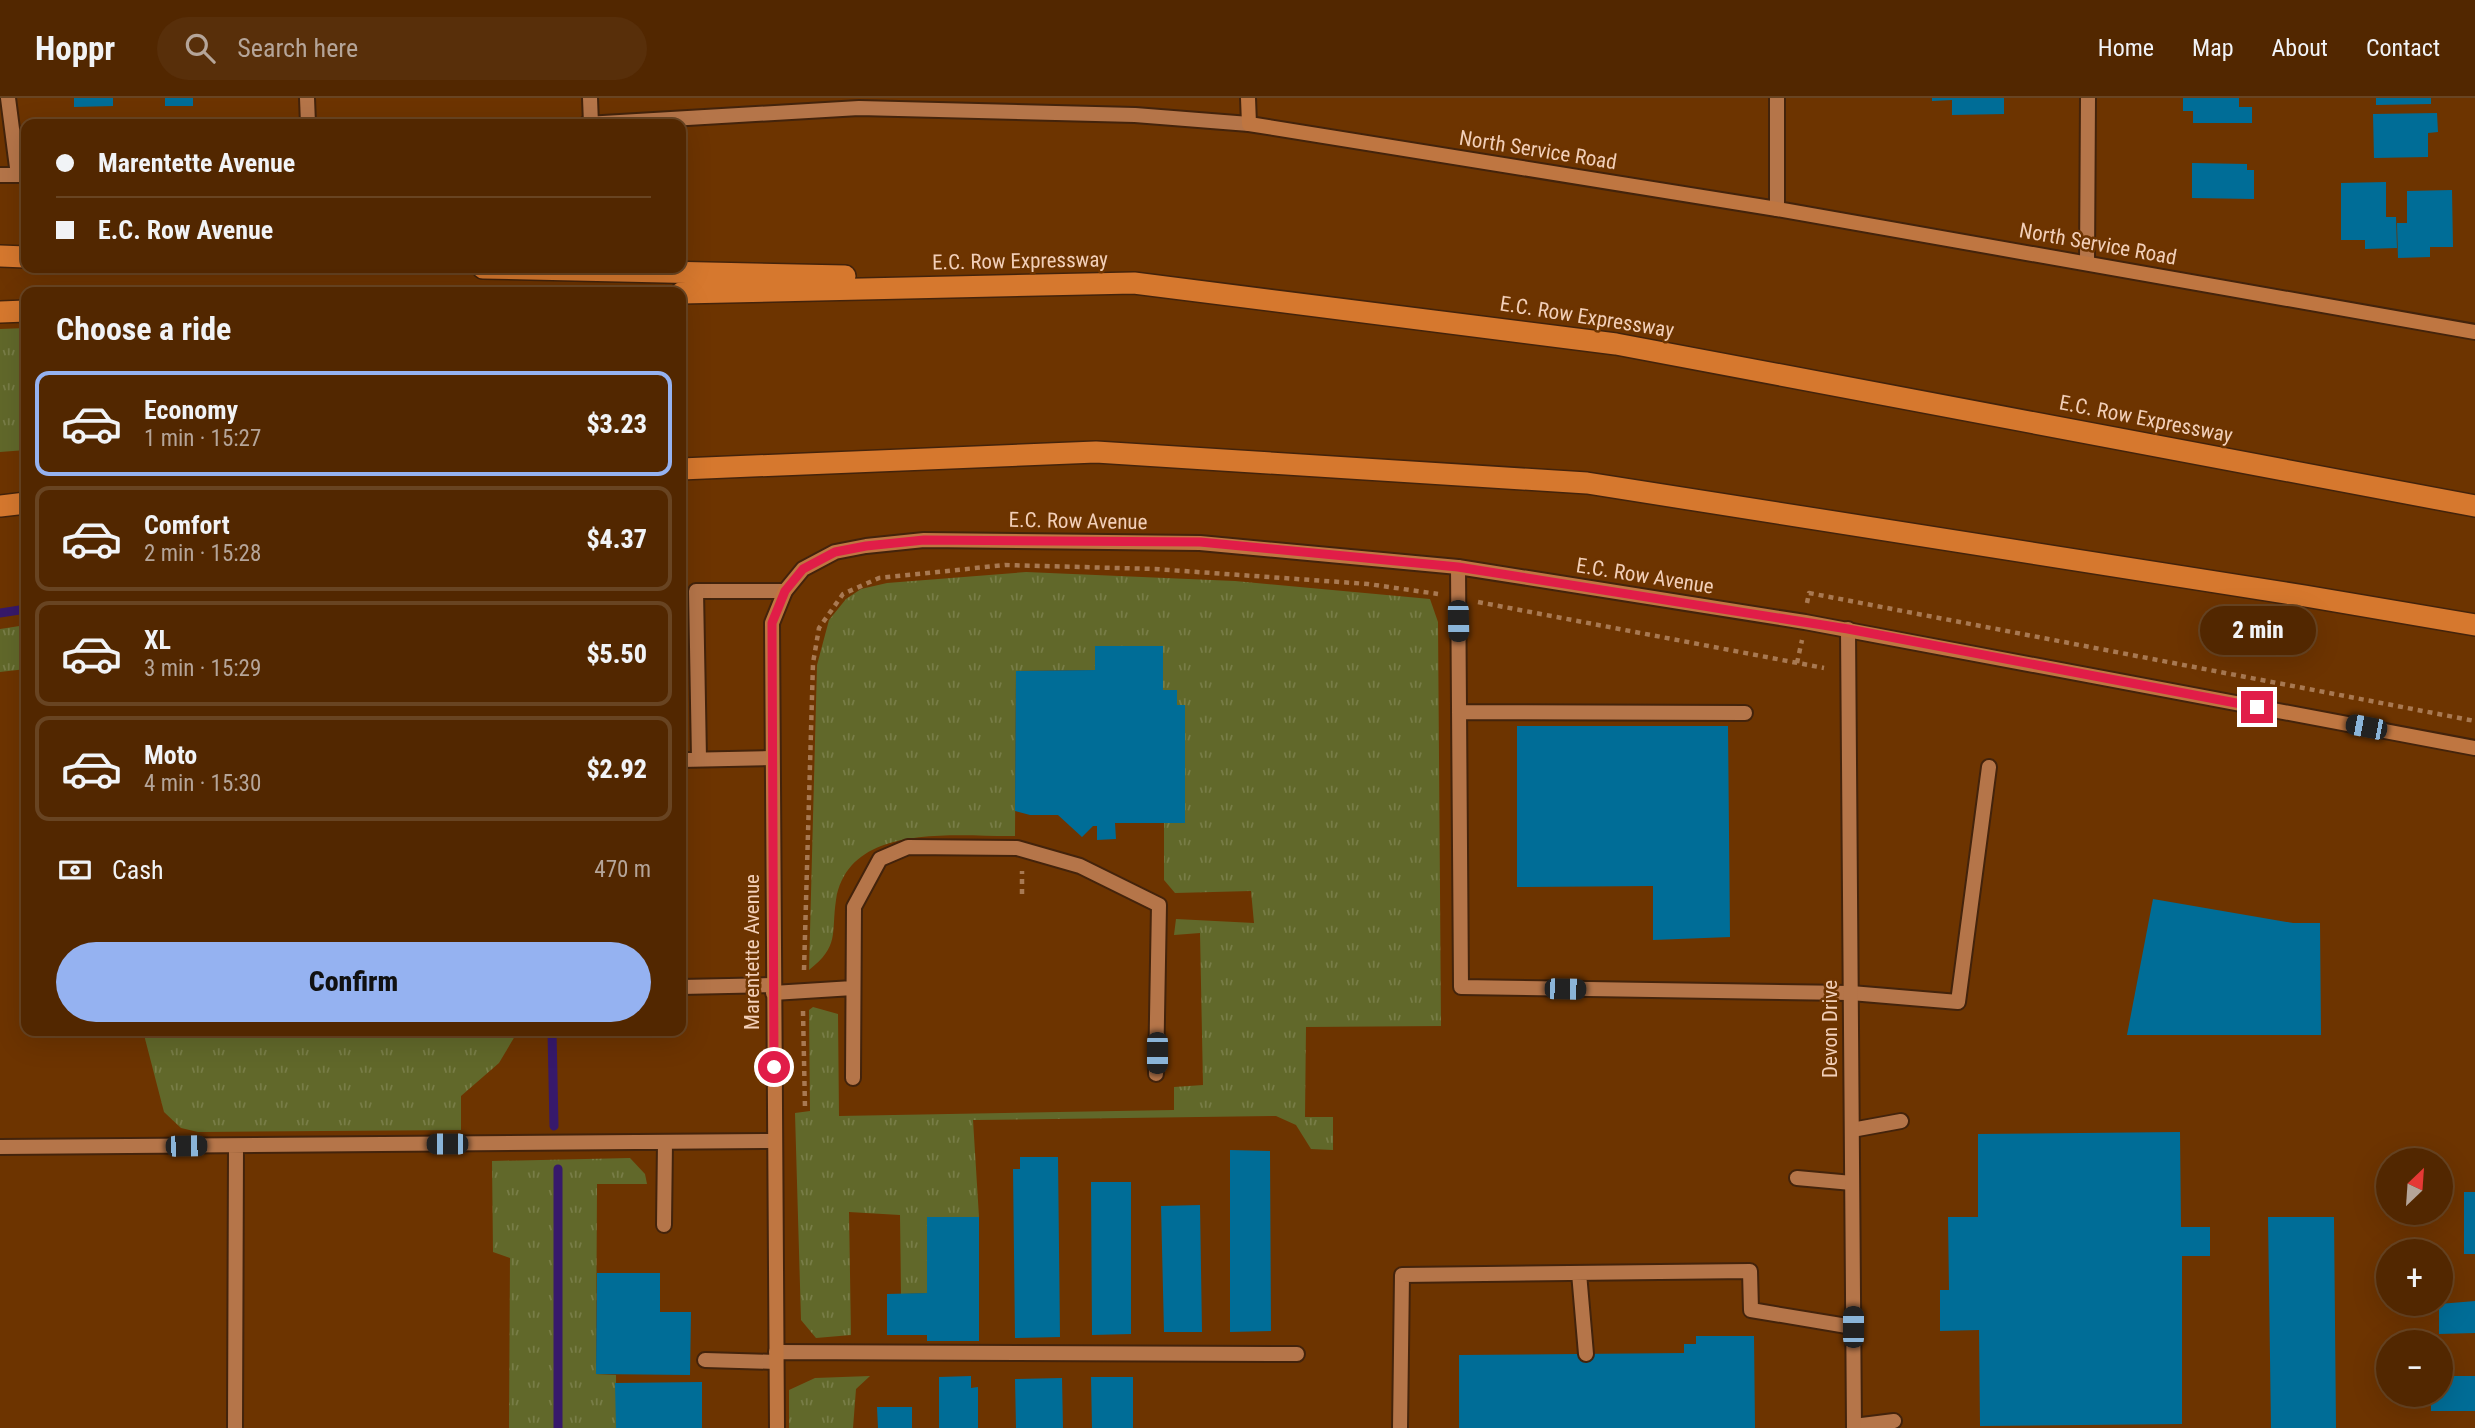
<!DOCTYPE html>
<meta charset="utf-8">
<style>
:root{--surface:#522700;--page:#582f0a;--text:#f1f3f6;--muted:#b5a599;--line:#684422;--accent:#95b2f1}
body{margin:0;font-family:"Roboto Condensed",sans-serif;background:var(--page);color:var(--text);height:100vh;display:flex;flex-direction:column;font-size:26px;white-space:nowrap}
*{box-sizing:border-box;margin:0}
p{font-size:23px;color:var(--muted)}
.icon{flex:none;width:38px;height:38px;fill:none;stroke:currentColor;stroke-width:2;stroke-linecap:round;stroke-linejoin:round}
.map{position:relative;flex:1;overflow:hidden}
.panel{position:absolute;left:21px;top:189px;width:665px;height:749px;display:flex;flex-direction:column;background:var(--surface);border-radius:14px;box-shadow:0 7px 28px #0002,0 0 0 2px var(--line)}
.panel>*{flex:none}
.top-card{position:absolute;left:21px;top:21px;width:665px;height:154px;border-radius:14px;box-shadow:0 7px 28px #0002,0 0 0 2px var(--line);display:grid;align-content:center;height:154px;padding:0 35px;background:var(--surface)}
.needle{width:46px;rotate:25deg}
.fabs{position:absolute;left:2376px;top:1050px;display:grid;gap:14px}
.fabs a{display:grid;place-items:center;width:77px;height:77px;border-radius:50%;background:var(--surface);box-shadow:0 7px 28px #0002,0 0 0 2px var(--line);font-size:35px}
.end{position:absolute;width:32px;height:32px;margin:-16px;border:9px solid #e11d48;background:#fff;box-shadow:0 0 0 4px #fff}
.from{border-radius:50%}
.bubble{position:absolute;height:49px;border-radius:24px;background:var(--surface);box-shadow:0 7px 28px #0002,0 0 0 2px var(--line);font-size:23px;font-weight:800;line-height:49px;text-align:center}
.car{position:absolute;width:21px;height:42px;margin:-21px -10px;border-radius:9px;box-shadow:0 0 5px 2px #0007;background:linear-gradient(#222 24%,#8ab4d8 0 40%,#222 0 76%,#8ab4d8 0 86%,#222 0)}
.top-card b{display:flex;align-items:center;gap:24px;height:66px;font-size:26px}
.top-card b+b{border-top:2px solid var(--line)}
.top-card i{width:18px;height:18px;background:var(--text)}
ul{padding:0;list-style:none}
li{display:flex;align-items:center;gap:21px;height:105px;margin:0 14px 10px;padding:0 21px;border:4px solid var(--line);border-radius:14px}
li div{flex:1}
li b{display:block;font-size:26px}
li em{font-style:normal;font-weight:800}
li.active{border-color:var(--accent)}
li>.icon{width:63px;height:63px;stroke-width:1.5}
h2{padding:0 35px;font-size:32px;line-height:84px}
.pay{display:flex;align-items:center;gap:18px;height:77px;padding:0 35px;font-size:26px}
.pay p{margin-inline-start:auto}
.button{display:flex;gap:14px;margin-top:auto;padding:14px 35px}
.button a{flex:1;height:80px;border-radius:42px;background:var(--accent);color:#111;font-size:28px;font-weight:800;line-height:80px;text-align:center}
header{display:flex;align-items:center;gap:42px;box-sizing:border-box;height:98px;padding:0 35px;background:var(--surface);border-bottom:2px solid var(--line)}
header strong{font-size:33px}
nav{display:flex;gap:38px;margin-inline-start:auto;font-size:24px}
.search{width:490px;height:63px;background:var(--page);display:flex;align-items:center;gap:18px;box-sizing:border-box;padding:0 24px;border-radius:38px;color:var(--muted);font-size:26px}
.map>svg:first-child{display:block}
.grass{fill:url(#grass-tufts)}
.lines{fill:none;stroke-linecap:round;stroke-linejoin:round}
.stream{stroke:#37196b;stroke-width:9}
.building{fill:#006d97}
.lane-casing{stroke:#43230b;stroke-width:18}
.street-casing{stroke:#43230b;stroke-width:18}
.secondary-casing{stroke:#43230b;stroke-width:18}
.highway-casing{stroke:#43230b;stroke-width:24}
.path{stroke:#a87952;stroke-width:4.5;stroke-dasharray:5 5;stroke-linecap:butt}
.lane{stroke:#b57549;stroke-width:14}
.street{stroke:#b57549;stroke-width:14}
.secondary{stroke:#bf7641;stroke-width:14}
.highway{stroke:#d6782e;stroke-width:21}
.route{stroke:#e11d48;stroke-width:9}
.labels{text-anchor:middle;stroke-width:5;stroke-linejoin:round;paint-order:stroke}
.street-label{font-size:21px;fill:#f2cfb8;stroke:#6d3400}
</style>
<header>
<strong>Hoppr</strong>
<div class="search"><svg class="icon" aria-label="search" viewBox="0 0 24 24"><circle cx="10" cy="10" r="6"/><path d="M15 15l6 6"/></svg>Search here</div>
<nav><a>Home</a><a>Map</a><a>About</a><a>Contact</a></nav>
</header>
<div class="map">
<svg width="2475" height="1330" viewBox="0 0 2475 1330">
<defs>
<pattern id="grass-tufts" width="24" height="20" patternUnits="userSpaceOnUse" patternTransform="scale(1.75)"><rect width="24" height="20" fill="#61682a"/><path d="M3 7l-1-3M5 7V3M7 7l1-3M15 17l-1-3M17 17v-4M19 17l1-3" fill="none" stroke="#787d47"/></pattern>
</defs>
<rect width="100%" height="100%" fill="#6d3400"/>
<path class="grass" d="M 26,230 L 26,352 L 0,354 L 0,231 Z
M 1026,474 L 1235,483 L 1430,501 L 1438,524 L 1441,928 L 1306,929 L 1305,1019 L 1333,1019 L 1333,1052 L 1311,1051 L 1296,1027 L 1276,1018 L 973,1022 L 979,1119 L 927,1119 L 927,1195 L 901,1196 L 900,1117 L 849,1114 L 851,1237 L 816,1240 L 801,1222 L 795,1015 L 810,1013 L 809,912 L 813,909 L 838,916 L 839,1018 L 1174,1012 L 1174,989 L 1203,987 L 1200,835 L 1174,837 L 1176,821 L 1254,825 L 1251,793 L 1175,795 L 1164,782 L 1164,725 L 1185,725 L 1185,607 L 1177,607 L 1176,592 L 1163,592 L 1163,548 L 1095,548 L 1095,572 L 1016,573 L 1015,738 C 957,739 849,723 836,802 C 831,835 840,848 809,872 L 817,567 L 829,522 L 846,501 L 861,491 L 887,485 Z
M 26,527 L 26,571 L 0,574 L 0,531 Z
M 143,933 L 518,933 L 499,965 L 461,998 L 461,1032 L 198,1034 L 181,1030 L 164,1014 Z
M 630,1060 L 645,1076 L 647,1086 L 597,1086 L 596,1276 L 616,1277 L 616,1330 L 509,1330 L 510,1160 L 493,1154 L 492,1063 Z
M 870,1278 L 856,1291 L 853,1330 L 789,1330 L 789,1292 L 815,1280 Z"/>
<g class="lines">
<path class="stream" d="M 0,515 L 26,511
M 552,933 L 554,1028
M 558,1071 L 558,1330"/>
</g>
<path class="building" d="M 74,0 L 113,0 L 113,8 L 74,9 Z
M 165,0 L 193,0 L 193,8 L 165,8 Z
M 1932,0 L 2004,0 L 2004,16 L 1952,17 L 1952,2 L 1932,3 Z
M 2183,0 L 2239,0 L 2239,9 L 2252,9 L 2252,25 L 2193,25 L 2193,13 L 2183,13 Z
M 2376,0 L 2431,0 L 2431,6 L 2376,7 Z
M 2437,15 L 2438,34 L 2428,35 L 2428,59 L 2374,60 L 2373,16 Z
M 2192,65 L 2247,66 L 2247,72 L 2254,72 L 2254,101 L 2192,100 Z
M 2386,84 L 2386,119 L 2396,119 L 2397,150 L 2365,151 L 2365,142 L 2341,142 L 2341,85 Z
M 2452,92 L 2453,149 L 2430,149 L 2430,159 L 2398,160 L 2397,125 L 2407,125 L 2407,93 Z
M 1095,548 L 1163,548 L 1163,592 L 1177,592 L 1177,607 L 1185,607 L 1185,725 L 1115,725 L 1116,741 L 1097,742 L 1097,728 L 1093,728 L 1082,739 L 1058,717 L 1030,717 L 1015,713 L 1016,573 L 1095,572 Z
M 1517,628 L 1728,628 L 1730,839 L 1653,842 L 1653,788 L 1517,789 Z
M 2153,801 L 2293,825 L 2320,825 L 2321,937 L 2127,937 Z
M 2180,1034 L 2181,1129 L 2210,1129 L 2210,1158 L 2182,1158 L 2182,1326 L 1980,1328 L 1979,1232 L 1940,1233 L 1940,1192 L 1949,1192 L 1948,1119 L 1978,1119 L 1978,1036 Z
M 1230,1052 L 1270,1053 L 1271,1233 L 1230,1234 Z
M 1020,1059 L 1058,1059 L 1060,1239 L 1015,1240 L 1013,1071 L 1020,1071 Z
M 1091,1084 L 1131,1084 L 1131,1236 L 1092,1237 Z
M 2464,1094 L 2475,1094 L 2475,1156 L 2464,1156 Z
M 1200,1107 L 1202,1234 L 1164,1234 L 1161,1108 Z
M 927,1119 L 979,1119 L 979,1243 L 927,1243 L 927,1237 L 887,1237 L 887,1196 L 927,1195 Z
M 2268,1119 L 2334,1119 L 2336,1330 L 2271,1330 Z
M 597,1175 L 660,1175 L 660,1214 L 691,1214 L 690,1277 L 596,1276 Z
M 2475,1203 L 2475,1235 L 2439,1236 L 2439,1206 Z
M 1696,1238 L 1754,1238 L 1755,1330 L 1459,1330 L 1459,1257 L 1684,1255 L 1684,1246 L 1696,1246 Z
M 971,1278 L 971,1290 L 978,1289 L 978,1330 L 939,1330 L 939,1279 Z
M 2441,1278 L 2475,1278 L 2475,1313 L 2431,1313 L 2431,1297 L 2441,1297 Z
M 1091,1279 L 1133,1279 L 1133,1330 L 1092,1330 Z
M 1062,1280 L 1063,1330 L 1016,1330 L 1015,1281 Z
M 702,1284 L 702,1330 L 616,1330 L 615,1285 Z
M 877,1309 L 912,1309 L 912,1330 L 878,1330 Z"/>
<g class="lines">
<defs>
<path id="lane" d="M 8,0 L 18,77
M 307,0 L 308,26
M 590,0 L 591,26
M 1777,0 L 1777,111
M 1458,469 L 1461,889 L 1851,895 L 1958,904 L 1989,669
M 1459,614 L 1745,615
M 699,661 L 696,493 L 785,493
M 681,662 L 772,660
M 681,889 L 773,887
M 773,895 L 853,890
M 853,980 L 854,809 L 880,761 L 908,749 L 1017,750 L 1080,768 L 1159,807 L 1156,976
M 1852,1032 L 1901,1023
M 0,1049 L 775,1043
M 1797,1080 L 1852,1085
M 664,1127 L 665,1044
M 1579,1175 L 1586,1256
M 776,1254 L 1297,1256
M 705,1262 L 776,1264
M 1854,1328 L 1894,1323
M 235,1330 L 236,1048
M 1400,1330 L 1402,1177 L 1750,1173 L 1751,1212 L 1853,1229"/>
<path id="street" d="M 586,26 L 859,10 L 1135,17 L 1249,26
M 0,77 L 26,77
M 2087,165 L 2088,0
M 1848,531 L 1854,1330"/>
<path id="secondary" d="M 1248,0 L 1249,26 L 1777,111 L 2475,234
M 777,1330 L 772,525 L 785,493 L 803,471 L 835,454 L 866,448 L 924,442 L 1200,445 L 1458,469 L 1805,524 L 2475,650"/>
<path id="highway" d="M 0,158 L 26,159
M 483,170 L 845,178
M 681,195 L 1134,185 L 1616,246 L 2475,408
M 0,214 L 26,213
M 681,371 L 1096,354 L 1587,385 L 2305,498 L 2475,527
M 0,408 L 26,405"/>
</defs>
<use href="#lane" class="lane-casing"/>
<use href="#street" class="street-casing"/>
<use href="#secondary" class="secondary-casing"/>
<use href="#highway" class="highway-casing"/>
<path class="path" d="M 1478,504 L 1824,570
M 1807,505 L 1809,495 L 2475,623
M 1797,565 L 1802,542
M 1022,796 L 1022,773
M 804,872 L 813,565 L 819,530 L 843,496 L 879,480 L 1005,467 L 1155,471 L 1368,486 L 1438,496
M 803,913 L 805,1010"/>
<use href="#lane" class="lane"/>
<use href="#street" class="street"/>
<use href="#secondary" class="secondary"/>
<use href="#highway" class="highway"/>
</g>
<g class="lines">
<path class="route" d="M 774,969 L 772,525 L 785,493 L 803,471 L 835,454 L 866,448 L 924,442 L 1200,444 L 1458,469 L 1848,531 L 2257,609"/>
</g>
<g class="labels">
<g class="street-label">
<text transform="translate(1538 52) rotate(9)" y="7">North Service Road</text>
<text transform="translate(2098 146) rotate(10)" y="7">North Service Road</text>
<text transform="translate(1020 163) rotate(-1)" y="7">E.C. Row Expressway</text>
<text transform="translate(1587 219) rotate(9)" y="7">E.C. Row Expressway</text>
<text transform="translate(2146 321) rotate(11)" y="7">E.C. Row Expressway</text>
<text transform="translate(1078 423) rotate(1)" y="7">E.C. Row Avenue</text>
<text transform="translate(1645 478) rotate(9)" y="7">E.C. Row Avenue</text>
<text transform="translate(752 854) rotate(-90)" y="7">Marentette Avenue</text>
<text transform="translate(1830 931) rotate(-90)" y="7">Devon Drive</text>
</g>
</g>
</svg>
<div class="fabs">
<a><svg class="needle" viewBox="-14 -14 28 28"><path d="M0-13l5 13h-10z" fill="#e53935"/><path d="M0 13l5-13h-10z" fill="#b5a599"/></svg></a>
<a>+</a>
<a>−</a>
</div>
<i class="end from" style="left:774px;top:969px"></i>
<i class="end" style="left:2257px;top:609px"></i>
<div class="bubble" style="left:2200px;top:508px;width:116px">2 min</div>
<i class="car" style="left:1458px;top:523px;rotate:179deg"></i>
<i class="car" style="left:2366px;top:629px;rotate:281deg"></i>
<i class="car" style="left:1565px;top:891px;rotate:91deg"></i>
<i class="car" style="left:1157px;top:955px;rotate:180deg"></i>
<i class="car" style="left:447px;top:1046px;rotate:270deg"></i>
<i class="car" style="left:186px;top:1048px;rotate:89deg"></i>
<i class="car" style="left:1853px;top:1229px;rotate:0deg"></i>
<div class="top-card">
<b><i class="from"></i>Marentette Avenue</b>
<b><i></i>E.C. Row Avenue</b>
</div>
<section class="panel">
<h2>Choose a ride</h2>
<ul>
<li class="active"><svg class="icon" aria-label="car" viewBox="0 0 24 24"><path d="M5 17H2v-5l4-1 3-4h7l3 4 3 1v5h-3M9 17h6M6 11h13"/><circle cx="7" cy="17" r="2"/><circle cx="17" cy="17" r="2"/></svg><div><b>Economy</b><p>1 min · 15:27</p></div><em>$3.23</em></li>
<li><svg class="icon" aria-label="car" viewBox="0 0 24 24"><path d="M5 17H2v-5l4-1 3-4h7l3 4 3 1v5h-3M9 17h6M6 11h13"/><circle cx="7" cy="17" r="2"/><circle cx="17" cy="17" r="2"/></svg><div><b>Comfort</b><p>2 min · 15:28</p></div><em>$4.37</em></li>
<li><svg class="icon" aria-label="car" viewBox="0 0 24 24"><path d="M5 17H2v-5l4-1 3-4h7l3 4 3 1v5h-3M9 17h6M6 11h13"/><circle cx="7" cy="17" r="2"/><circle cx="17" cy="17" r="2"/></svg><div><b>XL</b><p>3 min · 15:29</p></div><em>$5.50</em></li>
<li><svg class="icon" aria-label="car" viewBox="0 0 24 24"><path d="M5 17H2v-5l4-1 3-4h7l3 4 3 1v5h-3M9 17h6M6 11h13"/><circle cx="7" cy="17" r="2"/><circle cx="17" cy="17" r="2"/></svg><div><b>Moto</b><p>4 min · 15:30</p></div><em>$2.92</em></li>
</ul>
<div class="pay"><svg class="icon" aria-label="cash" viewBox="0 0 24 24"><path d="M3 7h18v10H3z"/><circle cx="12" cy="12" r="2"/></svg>Cash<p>470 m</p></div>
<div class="button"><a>Confirm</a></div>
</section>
</div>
